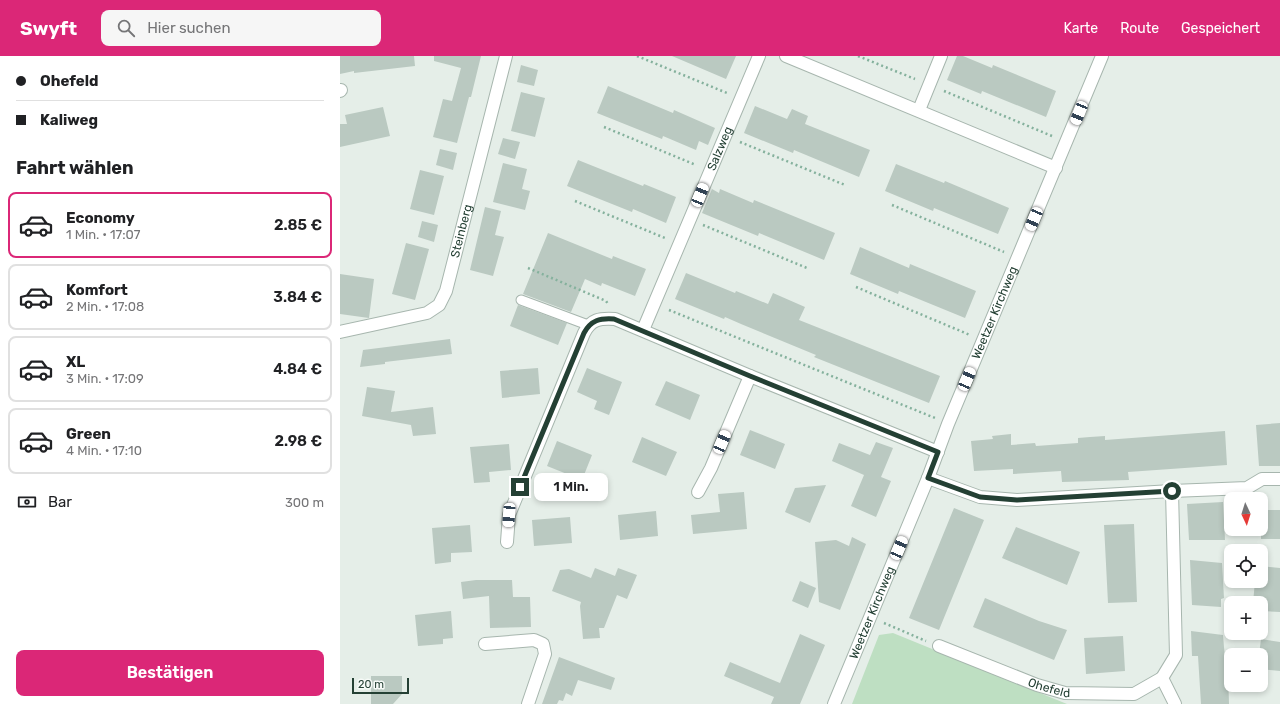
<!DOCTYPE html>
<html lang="de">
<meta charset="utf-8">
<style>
:root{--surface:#fff;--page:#f6f6f6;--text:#202124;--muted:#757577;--line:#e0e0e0;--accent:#db2777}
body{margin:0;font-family:Rubik,sans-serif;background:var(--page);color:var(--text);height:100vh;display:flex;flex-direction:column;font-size:15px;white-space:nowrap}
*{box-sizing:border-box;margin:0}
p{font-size:13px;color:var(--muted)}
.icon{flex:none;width:22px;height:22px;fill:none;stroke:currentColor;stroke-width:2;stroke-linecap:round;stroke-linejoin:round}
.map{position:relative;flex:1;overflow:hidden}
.panel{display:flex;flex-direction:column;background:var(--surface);width:340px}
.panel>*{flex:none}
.hud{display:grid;align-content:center;height:88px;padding:0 16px;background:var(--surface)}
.needle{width:26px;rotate:176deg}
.fabs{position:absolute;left:884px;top:436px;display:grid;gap:8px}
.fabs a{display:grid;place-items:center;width:44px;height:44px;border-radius:8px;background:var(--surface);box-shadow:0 2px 6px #0003;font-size:20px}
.scale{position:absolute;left:12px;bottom:10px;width:57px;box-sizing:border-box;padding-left:4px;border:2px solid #244034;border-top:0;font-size:11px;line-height:14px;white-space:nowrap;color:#244034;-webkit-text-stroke:3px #f6faf7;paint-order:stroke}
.end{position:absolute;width:18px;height:18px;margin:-9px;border:5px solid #244034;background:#fff;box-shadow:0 0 0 2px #fff}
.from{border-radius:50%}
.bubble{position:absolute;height:28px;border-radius:8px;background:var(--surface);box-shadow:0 2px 6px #0003;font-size:13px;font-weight:600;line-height:28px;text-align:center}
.car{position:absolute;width:12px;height:24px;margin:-12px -6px;border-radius:5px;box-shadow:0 0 3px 1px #0007;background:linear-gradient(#fff 24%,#345 0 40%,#fff 0 76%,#345 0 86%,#fff 0)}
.hud b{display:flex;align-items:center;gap:14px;height:38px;font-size:15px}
.hud b+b{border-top:1px solid var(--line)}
.hud i{width:10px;height:10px;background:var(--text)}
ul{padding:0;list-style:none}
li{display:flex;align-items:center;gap:12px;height:66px;margin:0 8px 6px;padding:0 8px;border:2px solid var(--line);border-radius:8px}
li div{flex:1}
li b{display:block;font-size:15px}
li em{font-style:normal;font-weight:600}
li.selected{border-color:var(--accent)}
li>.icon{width:36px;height:36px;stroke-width:1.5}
h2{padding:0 16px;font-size:18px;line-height:48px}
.pay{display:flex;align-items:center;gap:10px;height:44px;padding:0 16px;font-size:15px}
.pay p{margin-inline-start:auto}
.button{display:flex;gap:8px;margin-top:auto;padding:8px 16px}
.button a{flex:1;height:46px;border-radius:8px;background:var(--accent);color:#fff;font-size:16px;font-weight:600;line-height:46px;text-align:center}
header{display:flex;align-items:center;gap:24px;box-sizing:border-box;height:56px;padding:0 20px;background:var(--accent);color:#fff}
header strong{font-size:19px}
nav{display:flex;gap:22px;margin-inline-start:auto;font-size:14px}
.search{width:280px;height:36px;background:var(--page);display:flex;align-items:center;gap:10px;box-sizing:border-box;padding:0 14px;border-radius:8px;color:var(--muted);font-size:15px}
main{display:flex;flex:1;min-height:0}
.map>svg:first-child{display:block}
.green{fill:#bedfc2}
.building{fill:#bac9c1}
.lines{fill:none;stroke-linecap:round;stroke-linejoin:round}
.lane-casing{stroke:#a7b6ae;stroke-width:11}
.street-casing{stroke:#a7b6ae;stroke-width:14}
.path{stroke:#85b19d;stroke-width:2.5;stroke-dasharray:2 3;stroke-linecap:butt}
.lane{stroke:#fff;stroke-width:9}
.street{stroke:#fff;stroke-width:12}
.route{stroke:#244034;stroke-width:5}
.labels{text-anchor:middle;stroke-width:3.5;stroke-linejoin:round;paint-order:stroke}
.street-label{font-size:12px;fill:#244034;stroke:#f6faf7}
</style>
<header>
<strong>Swyft</strong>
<div class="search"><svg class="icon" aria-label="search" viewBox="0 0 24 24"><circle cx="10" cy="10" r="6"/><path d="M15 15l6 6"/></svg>Hier suchen</div>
<nav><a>Karte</a><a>Route</a><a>Gespeichert</a></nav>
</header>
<main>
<section class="panel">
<div class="hud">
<b><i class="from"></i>Ohefeld</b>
<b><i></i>Kaliweg</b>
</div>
<h2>Fahrt wählen</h2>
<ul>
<li class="selected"><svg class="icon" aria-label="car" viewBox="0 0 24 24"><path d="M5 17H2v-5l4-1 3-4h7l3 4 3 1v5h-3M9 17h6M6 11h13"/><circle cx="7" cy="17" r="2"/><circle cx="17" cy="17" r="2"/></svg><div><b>Economy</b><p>1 Min. · 17:07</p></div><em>2.85 €</em></li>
<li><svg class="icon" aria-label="car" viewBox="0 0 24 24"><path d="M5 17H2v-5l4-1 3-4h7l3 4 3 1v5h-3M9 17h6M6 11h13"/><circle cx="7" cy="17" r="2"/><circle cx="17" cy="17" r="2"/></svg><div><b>Komfort</b><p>2 Min. · 17:08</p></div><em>3.84 €</em></li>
<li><svg class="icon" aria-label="car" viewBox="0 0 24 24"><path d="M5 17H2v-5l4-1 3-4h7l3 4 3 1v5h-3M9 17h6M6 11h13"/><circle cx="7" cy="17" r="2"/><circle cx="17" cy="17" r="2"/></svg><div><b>XL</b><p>3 Min. · 17:09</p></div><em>4.84 €</em></li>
<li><svg class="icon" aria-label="car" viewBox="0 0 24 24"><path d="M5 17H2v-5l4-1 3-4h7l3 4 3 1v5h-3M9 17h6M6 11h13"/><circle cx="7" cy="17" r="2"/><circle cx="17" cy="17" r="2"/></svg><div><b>Green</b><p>4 Min. · 17:10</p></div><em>2.98 €</em></li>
</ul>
<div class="pay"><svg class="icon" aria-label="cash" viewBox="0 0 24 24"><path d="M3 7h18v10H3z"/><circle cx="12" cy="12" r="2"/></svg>Bar<p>300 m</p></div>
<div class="button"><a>Bestätigen</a></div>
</section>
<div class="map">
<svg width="940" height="648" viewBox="0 0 940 648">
<rect width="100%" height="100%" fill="#e5eee8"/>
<path class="green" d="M 553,577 L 727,648 L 512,648 L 539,579 Z"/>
<path class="building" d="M 0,0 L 74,0 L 75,10 L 14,17 L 14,15 L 0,18 Z
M 94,0 L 141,0 L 131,41 L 129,41 L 117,87 L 93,81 L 103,43 L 112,45 L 121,12 L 94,5 Z
M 332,0 L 396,0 L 386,23 Z
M 617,0 L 623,0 L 652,12 L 653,9 L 716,35 L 706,61 L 642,35 L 641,38 L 607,24 Z
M 181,9 L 198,14 L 194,30 L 177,26 Z
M 268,30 L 333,57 L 334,54 L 375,72 L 368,89 L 359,85 L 356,94 L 323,80 L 322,83 L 257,57 Z
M 181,36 L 205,42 L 195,81 L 171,75 Z
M 415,50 L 447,63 L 452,53 L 468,60 L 465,68 L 530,94 L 519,121 L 454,94 L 453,97 L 404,77 Z
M 43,51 L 50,80 L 0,91 L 0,68 L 7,68 L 5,59 Z
M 163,82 L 180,86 L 175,103 L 158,98 Z
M 100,93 L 117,97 L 113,114 L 96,109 Z
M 238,104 L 303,130 L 304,128 L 336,141 L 326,167 L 293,153 L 292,156 L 227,130 Z
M 163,107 L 187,113 L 182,133 L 190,135 L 185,154 L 153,146 Z
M 556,108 L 604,127 L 605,125 L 669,152 L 658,178 L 594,152 L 593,155 L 545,135 Z
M 80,114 L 104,120 L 94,159 L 70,153 Z
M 372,133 L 379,137 L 380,133 L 413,147 L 414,144 L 495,177 L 484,204 L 419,177 L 418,180 L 362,157 Z
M 145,151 L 161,155 L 155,179 L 164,181 L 153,220 L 130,214 Z
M 82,165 L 98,169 L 94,186 L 78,181 Z
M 208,177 L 272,203 L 273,200 L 306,213 L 295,240 L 262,227 L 261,230 L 245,223 L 231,256 L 183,238 Z
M 66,187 L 89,193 L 75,244 L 52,238 Z
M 520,191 L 569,212 L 570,208 L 636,235 L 625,262 L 559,235 L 558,238 L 510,218 Z
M 346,217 L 395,237 L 396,235 L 428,248 L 433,237 L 465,251 L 459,264 L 600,320 L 589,347 L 474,301 L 476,299 L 401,268 L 385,261 L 384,263 L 335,243 Z
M 0,218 L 34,223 L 29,262 L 0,258 Z
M 178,249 L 227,267 L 218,289 L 170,270 Z
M 110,283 L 112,298 L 45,306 L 45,308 L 20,311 L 23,294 Z
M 198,312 L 200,338 L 162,342 L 160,315 Z
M 247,312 L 282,326 L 269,359 L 254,353 L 257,345 L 237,336 Z
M 326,325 L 360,339 L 350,364 L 315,349 Z
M 27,331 L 55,335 L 51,356 L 93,351 L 96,378 L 73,380 L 71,369 L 22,360 Z
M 940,367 L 940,410 L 919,410 L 916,369 Z
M 410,374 L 445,388 L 435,413 L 400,399 Z
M 885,375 L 887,409 L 788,416 L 789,424 L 722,426 L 721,415 L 673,418 L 673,413 L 634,415 L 631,385 L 653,383 L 652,380 L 671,378 L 671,389 L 695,387 L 696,390 L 738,387 L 738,382 L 750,381 L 765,380 L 765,384 Z
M 302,381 L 337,396 L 326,420 L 292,406 Z
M 217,385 L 252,399 L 242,424 L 207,410 Z
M 536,386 L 553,392 L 541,421 L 551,425 L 536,461 L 511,450 L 524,419 L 492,405 L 499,387 L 530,399 Z
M 169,388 L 171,414 L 149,416 L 150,426 L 134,427 L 130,391 Z
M 486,429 L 470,467 L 445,456 L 455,432 Z
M 404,436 L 407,473 L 353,478 L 351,459 L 380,456 L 378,438 Z
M 883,446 L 885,484 L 849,484 L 847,448 Z
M 614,452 L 644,464 L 599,574 L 569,562 Z
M 921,454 L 940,454 L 940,483 L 921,483 Z
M 316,455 L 318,480 L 280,484 L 278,459 Z
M 230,461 L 232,487 L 194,490 L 192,464 Z
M 794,468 L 797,546 L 768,547 L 764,469 Z
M 130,469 L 132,496 L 111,497 L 111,506 L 95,508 L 92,472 Z
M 676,471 L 740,496 L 727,529 L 662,502 Z
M 512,481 L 526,488 L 500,554 L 479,546 L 475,486 L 496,484 L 509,490 Z
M 850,504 L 882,507 L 884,542 L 881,543 L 881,551 L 852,549 Z
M 921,510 L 940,512 L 940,556 L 921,555 L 921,547 L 913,547 L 915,525 L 921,525 Z
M 255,512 L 275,520 L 278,512 L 297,519 L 287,543 L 277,539 L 264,572 L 259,572 L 260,582 L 243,583 L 240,550 L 241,546 L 212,535 L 220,514 L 229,513 L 251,522 Z
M 136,524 L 172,524 L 173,541 L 190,541 L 191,571 L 150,572 L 149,540 L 123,543 L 121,526 Z
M 460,525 L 476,532 L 468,552 L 452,545 Z
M 645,542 L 699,565 L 727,574 L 714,604 L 633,571 Z
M 111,555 L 113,582 L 103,583 L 103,588 L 78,590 L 75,559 Z
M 851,575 L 883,579 L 886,615 L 888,615 L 889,648 L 861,648 L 858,600 L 852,600 Z
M 460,578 L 485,589 L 460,648 L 431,648 L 434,641 L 384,620 L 390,606 L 440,627 Z
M 783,580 L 785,615 L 746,618 L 744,582 Z
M 921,583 L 940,586 L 940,615 L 921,613 L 921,599 L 919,599 Z
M 219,601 L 275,622 L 271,634 L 238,624 L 232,640 L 226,637 L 223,645 L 219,644 L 217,648 L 202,648 Z
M 31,620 L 62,620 L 62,638 L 53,648 L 31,648 Z"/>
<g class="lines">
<defs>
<path id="lane" d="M 181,244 L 248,269"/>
<g id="street">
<path d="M 446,0 L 716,112"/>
<path d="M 0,35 L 1,34"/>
<path d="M 579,54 L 601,0"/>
<path id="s1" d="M 303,274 L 419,0"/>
<path id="s2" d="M 0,276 L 87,257 L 99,249 L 106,235 L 166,0"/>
<path d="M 588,422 L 640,441 L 677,444 L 832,435 L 836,599 L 822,622 L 835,648"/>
<path d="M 832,435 L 907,432 L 922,423 L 940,423"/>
<path d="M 358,436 L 371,412 L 410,320"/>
<path d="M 167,486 L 169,459 L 244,277 C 251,263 260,262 275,263 L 410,320 L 598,396"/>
<path d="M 145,588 L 194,584 L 203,588 L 205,598 L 188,648"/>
<path id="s3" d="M 599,590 L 697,629 L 725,637 L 794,638 L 822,622"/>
<path id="s4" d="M 494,648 L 588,422 L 608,368 L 762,0"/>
</g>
</defs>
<use href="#lane" class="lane-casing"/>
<use href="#street" class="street-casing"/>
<path class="path" d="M 297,0 L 387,37
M 518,0 L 575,23
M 604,35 L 712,80
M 264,71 L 356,109
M 400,86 L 505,129
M 235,145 L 325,182
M 552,149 L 664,196
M 363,169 L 467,212
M 188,212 L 266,245 L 268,248
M 516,231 L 630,279
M 329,254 L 595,362
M 544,567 L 586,585"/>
<use href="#lane" class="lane"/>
<use href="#street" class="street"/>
</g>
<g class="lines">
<path class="route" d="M 180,431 L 244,277 C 251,264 260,262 274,263 L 410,320 L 598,396 L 588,422 L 640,441 L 677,444 L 832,435"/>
</g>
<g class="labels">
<g class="street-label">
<text dy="4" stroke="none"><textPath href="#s1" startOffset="197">Salzweg</textPath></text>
<text dy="4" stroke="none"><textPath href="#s2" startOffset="181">Steinberg</textPath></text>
<text dy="4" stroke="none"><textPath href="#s4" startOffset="423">Weetzer Kirchweg</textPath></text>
<text dy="4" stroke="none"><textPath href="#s4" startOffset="99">Weetzer Kirchweg</textPath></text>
<text dy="4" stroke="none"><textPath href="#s3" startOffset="118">Ohefeld</textPath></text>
</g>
</g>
</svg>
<div class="fabs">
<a><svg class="needle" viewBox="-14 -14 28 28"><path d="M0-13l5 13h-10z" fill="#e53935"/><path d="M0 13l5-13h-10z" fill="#757577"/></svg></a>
<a><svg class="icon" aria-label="locate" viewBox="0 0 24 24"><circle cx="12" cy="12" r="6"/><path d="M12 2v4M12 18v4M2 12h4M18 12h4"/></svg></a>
<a>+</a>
<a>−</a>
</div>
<div class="scale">20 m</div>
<i class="end from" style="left:832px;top:435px"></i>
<i class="end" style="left:180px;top:431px"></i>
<div class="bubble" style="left:194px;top:417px;width:74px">1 Min.</div>
<i class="car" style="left:739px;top:57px;rotate:202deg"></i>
<i class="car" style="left:360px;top:139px;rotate:22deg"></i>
<i class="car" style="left:694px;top:163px;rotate:203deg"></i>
<i class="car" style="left:627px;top:323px;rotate:23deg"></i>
<i class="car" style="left:382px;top:386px;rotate:23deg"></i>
<i class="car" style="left:169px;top:459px;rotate:184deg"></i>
<i class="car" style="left:559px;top:492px;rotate:23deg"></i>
</div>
</main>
